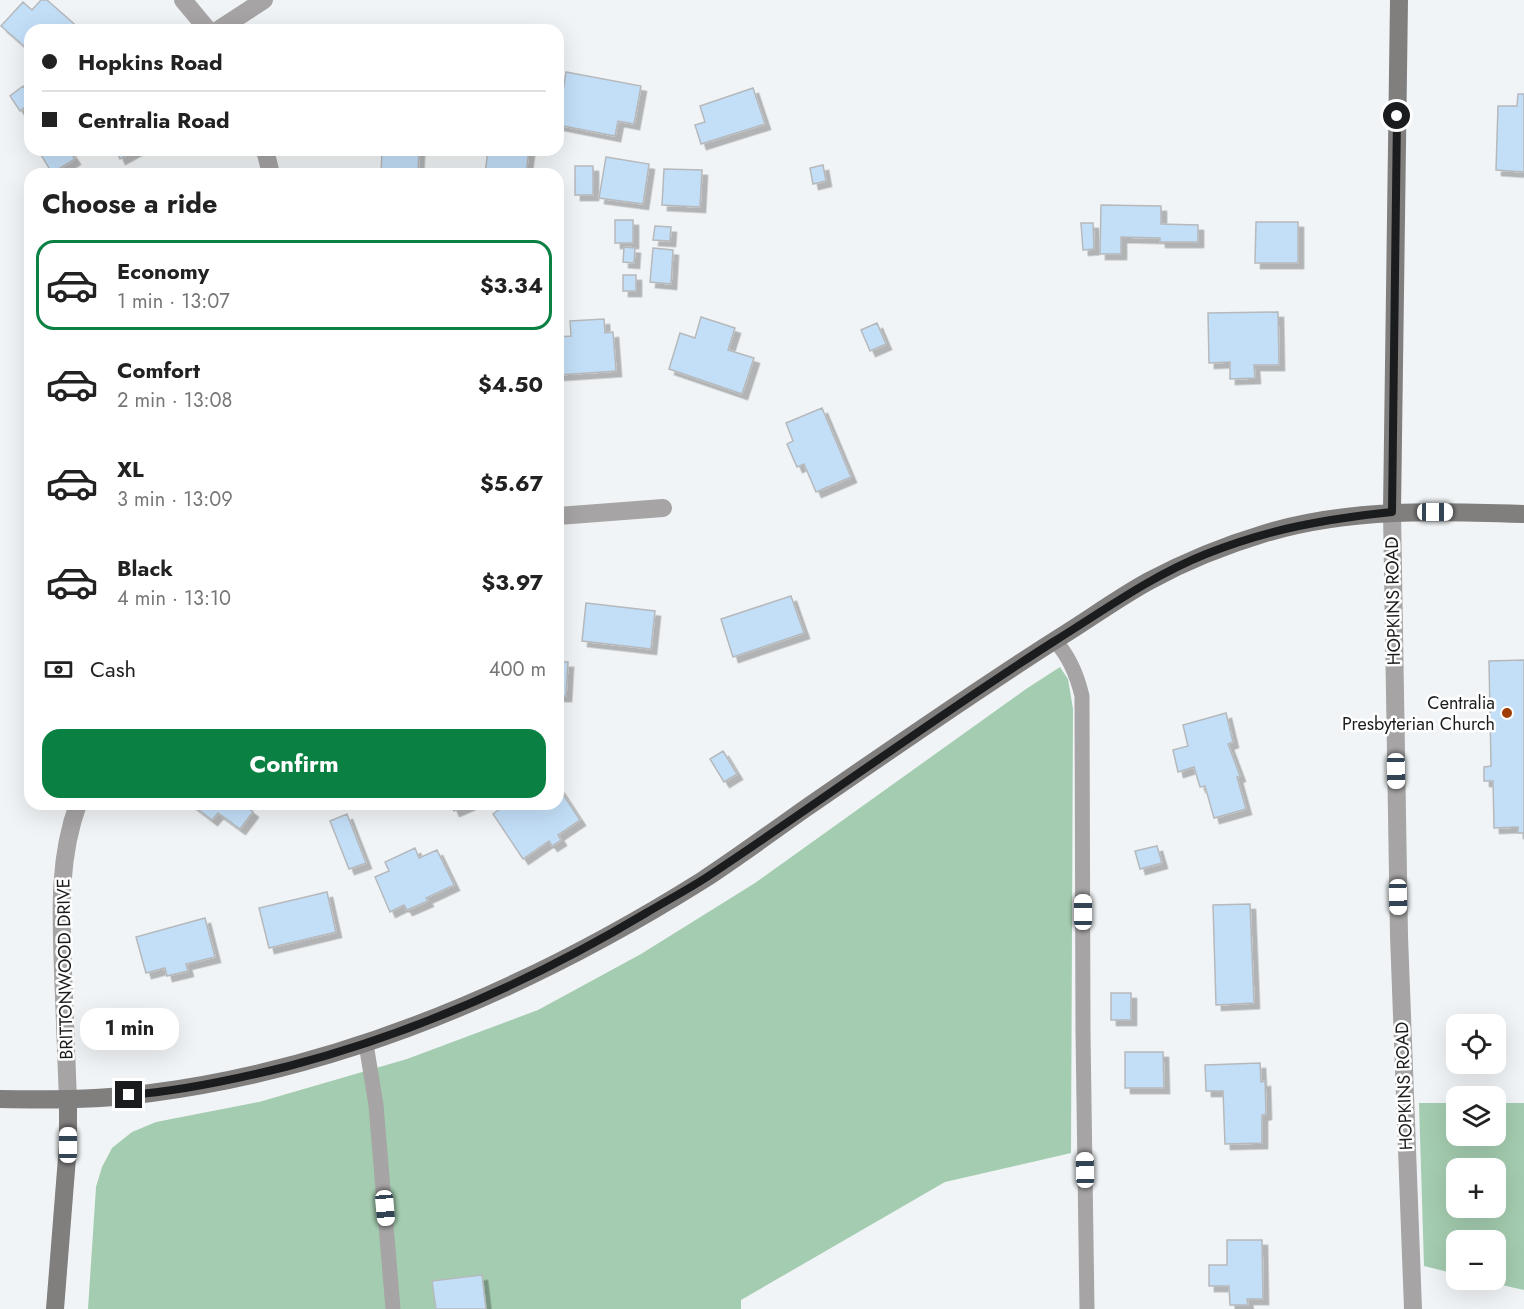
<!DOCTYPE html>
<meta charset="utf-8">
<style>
:root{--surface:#fff;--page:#f2f2f2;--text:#222;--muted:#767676;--line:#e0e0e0;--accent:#0b8043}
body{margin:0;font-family:Jost,sans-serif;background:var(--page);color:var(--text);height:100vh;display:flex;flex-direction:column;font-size:22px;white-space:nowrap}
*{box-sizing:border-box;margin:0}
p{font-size:20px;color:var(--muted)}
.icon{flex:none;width:33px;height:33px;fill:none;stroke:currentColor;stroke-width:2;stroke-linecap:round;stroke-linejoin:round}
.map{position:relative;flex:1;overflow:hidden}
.sheet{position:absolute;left:24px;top:168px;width:540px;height:642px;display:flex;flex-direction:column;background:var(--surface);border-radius:18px;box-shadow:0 6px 24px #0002}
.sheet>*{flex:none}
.banner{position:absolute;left:24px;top:24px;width:540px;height:132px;border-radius:18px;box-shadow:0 6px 24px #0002;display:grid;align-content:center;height:132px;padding:0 18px;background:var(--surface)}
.tools{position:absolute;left:1446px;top:1014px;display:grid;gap:12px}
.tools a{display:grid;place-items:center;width:60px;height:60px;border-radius:12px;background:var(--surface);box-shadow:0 6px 24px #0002;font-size:30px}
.end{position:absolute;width:27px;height:27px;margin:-14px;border:8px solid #1b1c1d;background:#fff;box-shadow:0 0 0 3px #fff}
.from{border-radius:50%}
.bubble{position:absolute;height:42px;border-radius:18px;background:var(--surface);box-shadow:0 6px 24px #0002;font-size:20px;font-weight:700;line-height:42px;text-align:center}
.car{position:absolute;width:18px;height:36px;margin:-18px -9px;border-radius:8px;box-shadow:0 0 4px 2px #0007;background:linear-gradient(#fff 24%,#345 0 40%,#fff 0 76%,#345 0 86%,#fff 0)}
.banner b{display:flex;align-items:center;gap:21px;height:57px;font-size:22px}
.banner b+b{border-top:2px solid var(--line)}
.banner i{width:15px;height:15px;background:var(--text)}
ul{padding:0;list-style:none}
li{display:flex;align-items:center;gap:18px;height:90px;margin:0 12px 9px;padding:0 6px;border:3px solid transparent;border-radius:18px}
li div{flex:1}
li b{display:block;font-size:22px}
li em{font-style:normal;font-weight:700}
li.on{border-color:var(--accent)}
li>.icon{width:54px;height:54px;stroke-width:1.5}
h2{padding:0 18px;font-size:27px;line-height:72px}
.pay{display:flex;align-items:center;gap:15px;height:66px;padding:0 18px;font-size:22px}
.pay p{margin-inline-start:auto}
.button{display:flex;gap:12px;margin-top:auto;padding:12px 18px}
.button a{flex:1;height:69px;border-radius:18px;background:var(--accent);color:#fff;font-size:24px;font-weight:700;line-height:69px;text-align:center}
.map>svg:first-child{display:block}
.green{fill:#a4ccb0;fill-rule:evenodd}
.building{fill:#c3dff8;stroke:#b6b9bc;stroke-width:1.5;filter:url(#shadow)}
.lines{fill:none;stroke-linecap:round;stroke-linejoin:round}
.lane{stroke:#a6a4a4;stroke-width:15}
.street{stroke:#a6a4a4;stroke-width:18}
.secondary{stroke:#817e7e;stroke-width:18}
.route{stroke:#1b1c1d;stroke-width:8}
.poi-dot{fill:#a13e06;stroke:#fff;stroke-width:2}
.labels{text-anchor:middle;stroke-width:5;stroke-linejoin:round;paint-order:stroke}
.street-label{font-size:18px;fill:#1b1c1d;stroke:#fff}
.poi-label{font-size:18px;fill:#1b1c1d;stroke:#fff;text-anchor:end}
</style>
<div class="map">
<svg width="1524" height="1309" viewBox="0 0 1524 1309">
<defs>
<filter id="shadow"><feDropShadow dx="5.5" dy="5.5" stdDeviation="0" flood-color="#0004"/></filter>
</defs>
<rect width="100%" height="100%" fill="#f1f4f6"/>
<path class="green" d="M 1060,667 L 1068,679 L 1073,709 L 1071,1153 L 945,1182 L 741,1300 L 741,1309 L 88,1309 L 96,1187 L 102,1167 L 112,1148 L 132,1132 L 156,1122 L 259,1102 L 407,1059 L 538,1010 L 641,954 L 755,883 L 1026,689 Z
M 1419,1103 L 1456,1103 L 1456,1136 L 1496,1136 L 1496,1103 L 1524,1103 L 1524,1290 L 1480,1280 L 1496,1280 L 1496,1240 L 1456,1240 L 1456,1274 L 1424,1266 ZM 1456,1168 L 1496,1168 L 1496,1208 L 1456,1208 Z"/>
<path class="building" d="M 41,0 L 47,0 L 81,30 L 30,30 L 30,42 L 25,47 L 1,26 L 23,2 L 32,10 Z
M 566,72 L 641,86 L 634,124 L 618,121 L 615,136 L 558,125 Z
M 23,86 L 30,95 L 30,103 L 20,111 L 10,96 Z
M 753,88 L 765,124 L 701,144 L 695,125 L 705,122 L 700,106 Z
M 1518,94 L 1524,94 L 1524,172 L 1496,170 L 1498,106 L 1517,106 Z
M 38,150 L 69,150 L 75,159 L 52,173 Z
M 116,150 L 136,150 L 120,159 Z
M 382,150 L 419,150 L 418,174 L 381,174 Z
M 488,150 L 529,150 L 526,174 L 485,174 Z
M 606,157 L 649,164 L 643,204 L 599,198 Z
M 823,165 L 826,181 L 813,184 L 810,168 Z
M 575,166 L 593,166 L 593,195 L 575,195 Z
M 664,169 L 702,170 L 700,207 L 662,205 Z
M 1101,205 L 1161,206 L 1161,224 L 1198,225 L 1198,242 L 1160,242 L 1160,238 L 1121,237 L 1121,254 L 1100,254 Z
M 615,220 L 633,220 L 633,243 L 615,243 Z
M 1256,222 L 1298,222 L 1298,263 L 1255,263 Z
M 1081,223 L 1093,223 L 1094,249 L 1083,250 Z
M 655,226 L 671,227 L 670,241 L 653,240 Z
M 624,247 L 635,248 L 634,263 L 623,262 Z
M 653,248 L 673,250 L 671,284 L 650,282 Z
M 623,275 L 636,275 L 636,291 L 623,291 Z
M 1278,312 L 1279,365 L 1254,365 L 1255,378 L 1230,379 L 1230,362 L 1209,363 L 1208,313 Z
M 701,317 L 735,328 L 728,350 L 754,358 L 742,394 L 669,369 L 680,333 L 695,338 Z
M 604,319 L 605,333 L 613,332 L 616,371 L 558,375 L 558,337 L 571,336 L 570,321 Z
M 877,323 L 886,344 L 870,351 L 861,330 Z
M 822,408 L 851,477 L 816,492 L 804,464 L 797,467 L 787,444 L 793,441 L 786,423 Z
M 791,596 L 804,633 L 733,657 L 721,619 Z
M 586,603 L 655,611 L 651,649 L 582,641 Z
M 1524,660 L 1524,833 L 1518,833 L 1518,827 L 1494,828 L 1493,781 L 1484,781 L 1484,767 L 1491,766 L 1489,661 Z
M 558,662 L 568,662 L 566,696 L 558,696 Z
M 1226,713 L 1233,742 L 1228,744 L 1240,776 L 1237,777 L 1246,809 L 1214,818 L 1205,786 L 1200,787 L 1194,767 L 1178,772 L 1173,750 L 1188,746 L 1183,725 Z
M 723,751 L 737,774 L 724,782 L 710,759 Z
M 559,788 L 580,820 L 558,835 L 561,840 L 552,846 L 549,841 L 523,859 L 493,814 L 507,804 L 526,804 L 529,808 L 535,804 L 558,804 Z
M 191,804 L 243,804 L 253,812 L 240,829 L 218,813 L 212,820 Z
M 451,804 L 470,804 L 454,811 Z
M 347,814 L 366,863 L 349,869 L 330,821 Z
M 1157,846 L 1162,863 L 1140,869 L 1135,851 Z
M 415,848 L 419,858 L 437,850 L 454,885 L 426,898 L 428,901 L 407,910 L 404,905 L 390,912 L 375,877 L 389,871 L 385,862 Z
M 327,892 L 336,932 L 269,948 L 259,908 Z
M 1250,904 L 1254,1003 L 1216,1005 L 1213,905 Z
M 205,918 L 215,957 L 186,964 L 188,971 L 167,976 L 165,968 L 146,973 L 136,937 Z
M 1111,993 L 1131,993 L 1131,1020 L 1111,1020 Z
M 1125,1052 L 1163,1052 L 1164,1088 L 1125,1088 Z
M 1260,1063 L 1261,1082 L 1265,1081 L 1266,1114 L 1262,1115 L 1262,1143 L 1225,1144 L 1223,1091 L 1206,1091 L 1205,1065 Z
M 1227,1240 L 1262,1240 L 1263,1299 L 1247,1299 L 1248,1305 L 1230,1305 L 1229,1286 L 1209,1286 L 1209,1265 L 1227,1265 Z
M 482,1275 L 486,1309 L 436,1309 L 432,1281 Z"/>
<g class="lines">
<path class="lane" d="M 1055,641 C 1070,657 1077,675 1082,696 L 1083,1032 L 1087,1309
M 366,1044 L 376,1105 L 393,1309"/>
<path class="street" d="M 183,0 L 208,30
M 218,30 L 264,0
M 265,150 L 271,174
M 1392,511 L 1399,936 L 1413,1309
M 558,516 L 663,508
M 68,1100 C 66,1057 65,1014 63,972 C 61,914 58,859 78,804"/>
<path class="secondary" d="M 1392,511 L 1399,0
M 0,1099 C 50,1100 101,1100 151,1093 C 350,1067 534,986 703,880 C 738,857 772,832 806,808 C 889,751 972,693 1057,639 C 1088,620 1118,598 1149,581 C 1186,561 1226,545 1266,533 C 1350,508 1437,511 1524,514
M 55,1309 L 68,1145 L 68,1100"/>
</g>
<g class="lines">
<path class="route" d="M 129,1095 C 183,1091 237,1079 289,1066 C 415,1033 534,980 646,913 C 666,901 687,890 707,877 C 823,800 935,717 1053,642 C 1103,611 1151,576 1206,554 C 1268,529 1326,519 1392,512 L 1397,116"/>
</g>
<circle class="poi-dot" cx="1507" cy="713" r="6"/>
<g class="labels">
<g class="street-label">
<text transform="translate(1393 601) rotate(-91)" y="6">HOPKINS ROAD</text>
<text transform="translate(65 969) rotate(-91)" y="6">BRITTONWOOD DRIVE</text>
<text transform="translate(1404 1086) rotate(-92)" y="6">HOPKINS ROAD</text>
</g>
<g class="poi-label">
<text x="1495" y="709">Centralia<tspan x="1495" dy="21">Presbyterian Church</tspan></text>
</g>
</g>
</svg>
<div class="tools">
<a><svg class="icon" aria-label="locate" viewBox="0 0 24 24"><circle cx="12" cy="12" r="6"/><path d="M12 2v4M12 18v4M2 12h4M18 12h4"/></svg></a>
<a><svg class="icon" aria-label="layers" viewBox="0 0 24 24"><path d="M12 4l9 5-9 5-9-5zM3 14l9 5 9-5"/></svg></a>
<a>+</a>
<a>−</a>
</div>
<i class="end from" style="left:1397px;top:116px"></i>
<i class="end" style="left:129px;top:1095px"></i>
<div class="bubble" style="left:80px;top:1008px;width:99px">1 min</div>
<i class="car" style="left:1435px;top:512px;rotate:90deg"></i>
<i class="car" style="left:1396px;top:771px;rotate:179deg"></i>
<i class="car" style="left:1398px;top:897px;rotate:179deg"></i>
<i class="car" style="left:1083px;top:912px;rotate:0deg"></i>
<i class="car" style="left:68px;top:1145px;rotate:0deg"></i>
<i class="car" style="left:1085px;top:1170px;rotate:359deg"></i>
<i class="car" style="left:385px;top:1208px;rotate:175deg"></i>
<div class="banner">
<b><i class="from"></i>Hopkins Road</b>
<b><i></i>Centralia Road</b>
</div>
<section class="sheet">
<h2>Choose a ride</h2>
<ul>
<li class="on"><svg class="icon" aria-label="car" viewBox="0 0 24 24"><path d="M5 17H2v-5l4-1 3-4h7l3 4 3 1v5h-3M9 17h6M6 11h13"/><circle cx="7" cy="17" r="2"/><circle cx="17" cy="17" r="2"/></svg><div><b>Economy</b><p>1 min · 13:07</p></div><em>$3.34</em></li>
<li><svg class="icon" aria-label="car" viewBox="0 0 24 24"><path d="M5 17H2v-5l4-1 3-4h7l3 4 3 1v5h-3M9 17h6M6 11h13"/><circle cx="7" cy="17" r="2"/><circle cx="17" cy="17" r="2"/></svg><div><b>Comfort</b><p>2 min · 13:08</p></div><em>$4.50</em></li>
<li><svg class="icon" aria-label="car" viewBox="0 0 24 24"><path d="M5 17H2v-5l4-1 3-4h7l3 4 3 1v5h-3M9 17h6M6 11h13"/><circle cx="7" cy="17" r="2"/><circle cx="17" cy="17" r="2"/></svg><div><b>XL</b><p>3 min · 13:09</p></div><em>$5.67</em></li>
<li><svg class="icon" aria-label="car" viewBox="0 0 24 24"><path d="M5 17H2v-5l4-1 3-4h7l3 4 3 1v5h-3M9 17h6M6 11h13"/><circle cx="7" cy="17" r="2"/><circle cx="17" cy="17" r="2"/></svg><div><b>Black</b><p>4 min · 13:10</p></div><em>$3.97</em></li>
</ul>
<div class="pay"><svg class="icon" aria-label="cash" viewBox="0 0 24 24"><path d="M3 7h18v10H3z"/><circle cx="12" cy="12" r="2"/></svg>Cash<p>400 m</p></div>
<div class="button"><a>Confirm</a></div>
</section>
</div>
